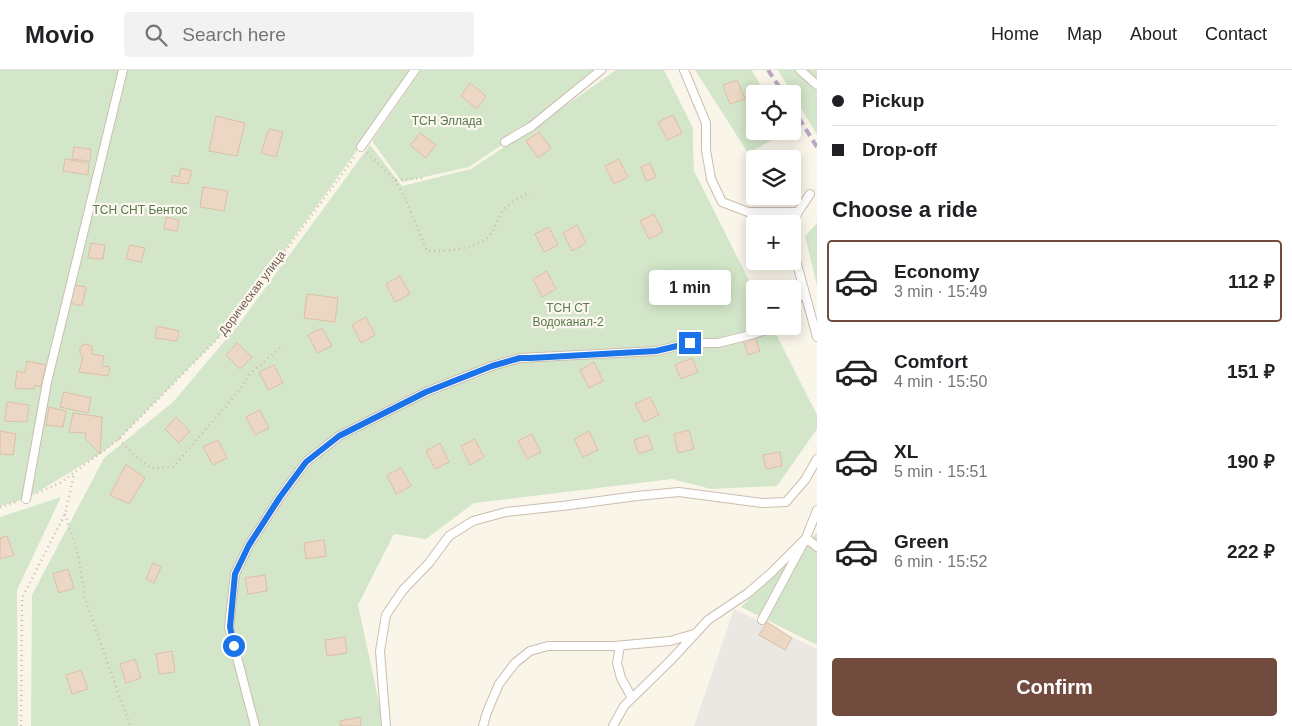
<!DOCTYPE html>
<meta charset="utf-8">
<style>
:root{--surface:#fff;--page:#f2f2f2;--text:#202124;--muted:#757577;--line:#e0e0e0;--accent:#714c3e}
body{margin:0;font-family:Arial,sans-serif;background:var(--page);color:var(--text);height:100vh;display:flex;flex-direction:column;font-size:19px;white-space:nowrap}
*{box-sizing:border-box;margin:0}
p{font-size:16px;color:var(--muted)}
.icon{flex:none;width:28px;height:28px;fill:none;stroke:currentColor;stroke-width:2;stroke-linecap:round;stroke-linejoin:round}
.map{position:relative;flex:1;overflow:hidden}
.sheet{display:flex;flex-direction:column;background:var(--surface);width:475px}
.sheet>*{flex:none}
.banner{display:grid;align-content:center;height:110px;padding:0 15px;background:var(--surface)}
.buttons{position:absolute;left:746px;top:15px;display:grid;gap:10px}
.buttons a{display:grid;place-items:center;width:55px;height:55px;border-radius:5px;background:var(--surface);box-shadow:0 2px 12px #0003;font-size:25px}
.end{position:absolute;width:22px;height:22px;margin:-11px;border:6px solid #1a73e8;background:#fff;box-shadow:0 0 0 2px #fff}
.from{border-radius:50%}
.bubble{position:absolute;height:35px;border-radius:5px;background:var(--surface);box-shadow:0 2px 12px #0003;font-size:16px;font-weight:600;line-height:35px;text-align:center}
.banner b{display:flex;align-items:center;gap:18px;height:48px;font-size:19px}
.banner b+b{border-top:1px solid var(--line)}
.banner i{width:12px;height:12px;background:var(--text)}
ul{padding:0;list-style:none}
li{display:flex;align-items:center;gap:15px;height:82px;margin:0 10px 8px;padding:0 5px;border:2px solid transparent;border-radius:5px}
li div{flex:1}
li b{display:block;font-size:19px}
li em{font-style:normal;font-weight:600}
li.current{border-color:var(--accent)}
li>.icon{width:45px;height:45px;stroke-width:1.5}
h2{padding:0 15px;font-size:22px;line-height:60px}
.cta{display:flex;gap:10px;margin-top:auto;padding:10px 15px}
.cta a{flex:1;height:58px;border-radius:5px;background:var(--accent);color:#fff;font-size:20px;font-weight:600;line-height:58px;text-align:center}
header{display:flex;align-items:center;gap:30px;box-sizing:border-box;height:70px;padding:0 25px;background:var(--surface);border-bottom:1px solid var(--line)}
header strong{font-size:24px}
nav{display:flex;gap:28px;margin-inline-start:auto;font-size:18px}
.search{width:350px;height:45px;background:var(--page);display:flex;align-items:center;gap:12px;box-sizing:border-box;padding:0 18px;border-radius:5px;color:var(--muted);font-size:19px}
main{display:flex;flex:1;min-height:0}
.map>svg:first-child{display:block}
.industrial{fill:#ebe7e2}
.green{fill:#d3e6c9}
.building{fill:#ecd7c4;stroke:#ddbfa7}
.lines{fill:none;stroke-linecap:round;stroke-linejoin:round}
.lane-casing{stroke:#cbbdb0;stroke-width:10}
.path{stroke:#d1baa7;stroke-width:2.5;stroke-dasharray:1 4;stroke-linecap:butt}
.lane{stroke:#fff;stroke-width:8}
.rail{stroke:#b8a9c3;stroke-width:4;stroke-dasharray:8 5;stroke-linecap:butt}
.route{stroke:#1a73e8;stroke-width:6}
.labels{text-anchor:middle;stroke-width:4.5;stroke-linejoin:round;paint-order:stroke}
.park-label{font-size:12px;fill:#577b4d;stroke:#fdf8ef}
.street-label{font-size:12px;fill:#715e50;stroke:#fdf8ef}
</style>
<header>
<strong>Movio</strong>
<div class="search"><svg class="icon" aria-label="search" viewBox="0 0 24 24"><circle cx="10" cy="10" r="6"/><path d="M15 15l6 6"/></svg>Search here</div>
<nav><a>Home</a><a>Map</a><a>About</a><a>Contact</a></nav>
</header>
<main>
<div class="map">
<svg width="817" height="656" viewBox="0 0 817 656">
<rect width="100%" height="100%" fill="#faf5e9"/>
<path class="industrial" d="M 734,539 L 817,579 L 817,656 L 694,656 Z"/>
<path class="green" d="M 0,0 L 415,0 L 230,256 L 119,369 L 100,384 L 26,429 L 0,436 Z
M 421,0 L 608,0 L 583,20 L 469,97 L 402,112 L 372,71 Z
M 616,0 L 664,0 L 693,58 L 693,78 L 694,101 L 755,222 L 755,256 L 772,256 L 817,345 L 817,359 L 777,416 L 711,419 L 672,409 L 474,433 L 426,469 L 394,464 L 358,535 L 380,637 L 381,656 L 31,656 L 32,525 L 104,388 L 173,332 L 239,254 L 370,75 L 402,116 L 471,99 L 551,46 Z
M 695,0 L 752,0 L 765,24 L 755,24 L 755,61 L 787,62 L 748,83 Z
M 778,0 L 817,0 L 817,65 Z
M 817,153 L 817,216 L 805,166 Z
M 61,427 L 17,520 L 18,656 L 0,656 L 0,447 Z
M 817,463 L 817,575 L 741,537 Z"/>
<path class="building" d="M 737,10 L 745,29 L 730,34 L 723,15 Z
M 470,13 L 486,26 L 477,39 L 461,26 Z
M 673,45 L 682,63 L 667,70 L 658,52 Z
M 216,46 L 245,53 L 237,86 L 209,81 Z
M 269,59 L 283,62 L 276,87 L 261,83 Z
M 539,62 L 551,78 L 538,88 L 526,71 Z
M 420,63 L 436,75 L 426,88 L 410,75 Z
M 74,77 L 91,79 L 90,91 L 72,89 Z
M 65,89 L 89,93 L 88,105 L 63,101 Z
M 619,89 L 628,107 L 614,114 L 605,96 Z
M 650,93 L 656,107 L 646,111 L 641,97 Z
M 181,98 L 192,101 L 188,114 L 171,112 L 173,105 L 179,107 Z
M 203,117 L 228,121 L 224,141 L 200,137 Z
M 654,144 L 663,162 L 649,169 L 640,151 Z
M 166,147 L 179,150 L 177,161 L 164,159 Z
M 577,155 L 586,173 L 572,181 L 563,163 Z
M 549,157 L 558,175 L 544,182 L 535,164 Z
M 91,173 L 105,175 L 103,189 L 88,188 Z
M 130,175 L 145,178 L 141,192 L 126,189 Z
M 668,200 L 677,218 L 662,226 L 654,207 Z
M 547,201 L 556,219 L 542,227 L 533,209 Z
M 400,206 L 410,224 L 395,232 L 386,214 Z
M 75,215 L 86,217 L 82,236 L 70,233 Z
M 307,224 L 338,228 L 335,252 L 304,248 Z
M 366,247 L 375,265 L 361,273 L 352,255 Z
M 157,256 L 179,261 L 177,271 L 155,268 Z
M 322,258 L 332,276 L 317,283 L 308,265 Z
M 755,266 L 760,281 L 748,285 L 743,270 Z
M 237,273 L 252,287 L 240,299 L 226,285 Z
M 84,274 L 92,276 L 92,284 L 104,286 L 102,296 L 110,297 L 108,306 L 79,302 L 83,287 L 80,284 L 80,277 Z
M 692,288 L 698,302 L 681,309 L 675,295 Z
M 27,291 L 46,295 L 41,317 L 35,315 L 34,319 L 15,318 L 17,301 L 25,303 Z
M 594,292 L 603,311 L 589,318 L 580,300 Z
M 274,295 L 283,313 L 268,320 L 259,302 Z
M 64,322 L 91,328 L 88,343 L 60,337 Z
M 650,327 L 659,345 L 644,352 L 635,334 Z
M 7,332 L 29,335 L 27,352 L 5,351 Z
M 49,337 L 66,341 L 63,357 L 46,355 Z
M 260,340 L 269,358 L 255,365 L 246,347 Z
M 73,343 L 102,347 L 100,384 L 85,368 L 86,363 L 69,362 Z
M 176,347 L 190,361 L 179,373 L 165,359 Z
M 689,360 L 694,379 L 678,383 L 674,364 Z
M 0,361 L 16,364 L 13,385 L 0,384 Z
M 589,361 L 598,380 L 583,387 L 574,369 Z
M 532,364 L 541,382 L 527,389 L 518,371 Z
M 648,365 L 653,379 L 639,384 L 634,370 Z
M 475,369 L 484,387 L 470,395 L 461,376 Z
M 218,370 L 227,388 L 213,395 L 203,377 Z
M 440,373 L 449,392 L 435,399 L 426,381 Z
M 780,382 L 782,396 L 766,399 L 763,385 Z
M 126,394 L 145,408 L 129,434 L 110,425 Z
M 401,398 L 411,416 L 396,424 L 387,405 Z
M 7,466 L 14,485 L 0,489 L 0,468 Z
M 324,470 L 326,486 L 306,489 L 304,473 Z
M 153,493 L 161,497 L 154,513 L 146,509 Z
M 68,499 L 74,518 L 59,523 L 53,504 Z
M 265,505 L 267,521 L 248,524 L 245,508 Z
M 767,552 L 792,568 L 785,580 L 759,565 Z
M 345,567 L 347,583 L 327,586 L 325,570 Z
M 172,581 L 175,602 L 159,604 L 156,584 Z
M 135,589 L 141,608 L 126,613 L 120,594 Z
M 81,600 L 88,619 L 72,624 L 66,605 Z
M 360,647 L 361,656 L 341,656 L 340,651 Z"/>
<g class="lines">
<defs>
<path id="lane" d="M 684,0 L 706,53 L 706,80 L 711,109 L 722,132 L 748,142 L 798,142
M 800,0 L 817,15
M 505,72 L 532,56 L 601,0
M 361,77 L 415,0
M 792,157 L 798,142 L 810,124
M 792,176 L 817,267
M 792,238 L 804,219
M 26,429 L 47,312 L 123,0
M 762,550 L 806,468 L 817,440
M 620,576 L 617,593 L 621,608 L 632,628
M 255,656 L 229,557 L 235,504 L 249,475 L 280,427 L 306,392 L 339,366 L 426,322 L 492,296 L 520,288 L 656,281 L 690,273 L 718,273 L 754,264 L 777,256
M 386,656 L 380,581 L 386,545 L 403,520 L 429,493 L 449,466 L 473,451 L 506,442 L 562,436 L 637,426 L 679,422 L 762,433 L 786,432 L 805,410 L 817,389
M 483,656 L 487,642 L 499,614 L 515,593 L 530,581 L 548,576 L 614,576 L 670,571 L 694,564
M 613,656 L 624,636 L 670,591 L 708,550 L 748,523 L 771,503 L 806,468 L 817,477"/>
</defs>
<use href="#lane" class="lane-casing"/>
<path class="path" d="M 367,83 L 395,110 L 423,108
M 395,110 L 406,130 L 427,181 C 445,182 477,179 490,165 C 495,159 496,152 500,145 C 507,133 519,128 530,122
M 119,369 L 137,388 L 151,398 L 173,397 L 239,321 L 250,304 L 282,276
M 37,423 L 60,413 L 119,369 L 230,256 L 356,85
M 0,437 L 16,432
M 65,444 L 78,484 L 85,529 L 130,656
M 21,656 L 22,528 L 65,444 L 74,404"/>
<use href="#lane" class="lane"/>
<path class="rail" d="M 768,0 L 784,24
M 792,37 L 817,77"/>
</g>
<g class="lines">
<path class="route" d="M 234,576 L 230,557 L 235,504 L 249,475 L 280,427 L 306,392 L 339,366 L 426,322 L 492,296 L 520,288 L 531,288 L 656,281 L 690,273"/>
</g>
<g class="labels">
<g class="park-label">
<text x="447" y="55">ТСН Эллада</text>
<text x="140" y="144">ТСН СНТ Бентос</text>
<text x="568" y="242">ТСН СТ<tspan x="568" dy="14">Водоканал-2</tspan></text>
</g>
<g class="street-label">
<text transform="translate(252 223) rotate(-53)" y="4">Дорическая улица</text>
</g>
</g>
</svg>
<div class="buttons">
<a><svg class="icon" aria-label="locate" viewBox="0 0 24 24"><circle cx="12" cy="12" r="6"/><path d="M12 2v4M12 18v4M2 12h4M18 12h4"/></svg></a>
<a><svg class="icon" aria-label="layers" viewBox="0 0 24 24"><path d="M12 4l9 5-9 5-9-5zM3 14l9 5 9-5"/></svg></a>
<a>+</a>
<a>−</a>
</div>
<i class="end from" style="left:234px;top:576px"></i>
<i class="end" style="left:690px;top:273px"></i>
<div class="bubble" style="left:649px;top:200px;width:82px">1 min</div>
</div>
<section class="sheet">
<div class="banner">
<b><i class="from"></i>Pickup</b>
<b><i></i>Drop-off</b>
</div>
<h2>Choose a ride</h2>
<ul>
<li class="current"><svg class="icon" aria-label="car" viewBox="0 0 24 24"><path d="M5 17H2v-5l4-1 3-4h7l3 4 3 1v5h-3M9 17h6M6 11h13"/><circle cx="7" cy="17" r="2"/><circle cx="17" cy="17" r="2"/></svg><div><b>Economy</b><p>3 min · 15:49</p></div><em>112 ₽</em></li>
<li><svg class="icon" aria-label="car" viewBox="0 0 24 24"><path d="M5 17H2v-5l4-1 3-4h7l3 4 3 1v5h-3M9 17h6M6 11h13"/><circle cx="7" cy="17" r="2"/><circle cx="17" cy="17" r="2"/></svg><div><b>Comfort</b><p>4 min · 15:50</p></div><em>151 ₽</em></li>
<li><svg class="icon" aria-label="car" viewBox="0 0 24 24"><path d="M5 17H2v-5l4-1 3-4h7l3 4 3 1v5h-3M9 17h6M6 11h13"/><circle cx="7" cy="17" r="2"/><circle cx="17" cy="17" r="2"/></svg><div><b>XL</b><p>5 min · 15:51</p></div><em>190 ₽</em></li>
<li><svg class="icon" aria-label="car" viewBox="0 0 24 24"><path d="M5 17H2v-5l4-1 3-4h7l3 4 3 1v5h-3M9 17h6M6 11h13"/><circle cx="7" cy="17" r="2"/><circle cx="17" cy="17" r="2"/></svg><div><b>Green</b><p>6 min · 15:52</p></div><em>222 ₽</em></li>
</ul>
<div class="cta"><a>Confirm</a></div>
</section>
</main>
